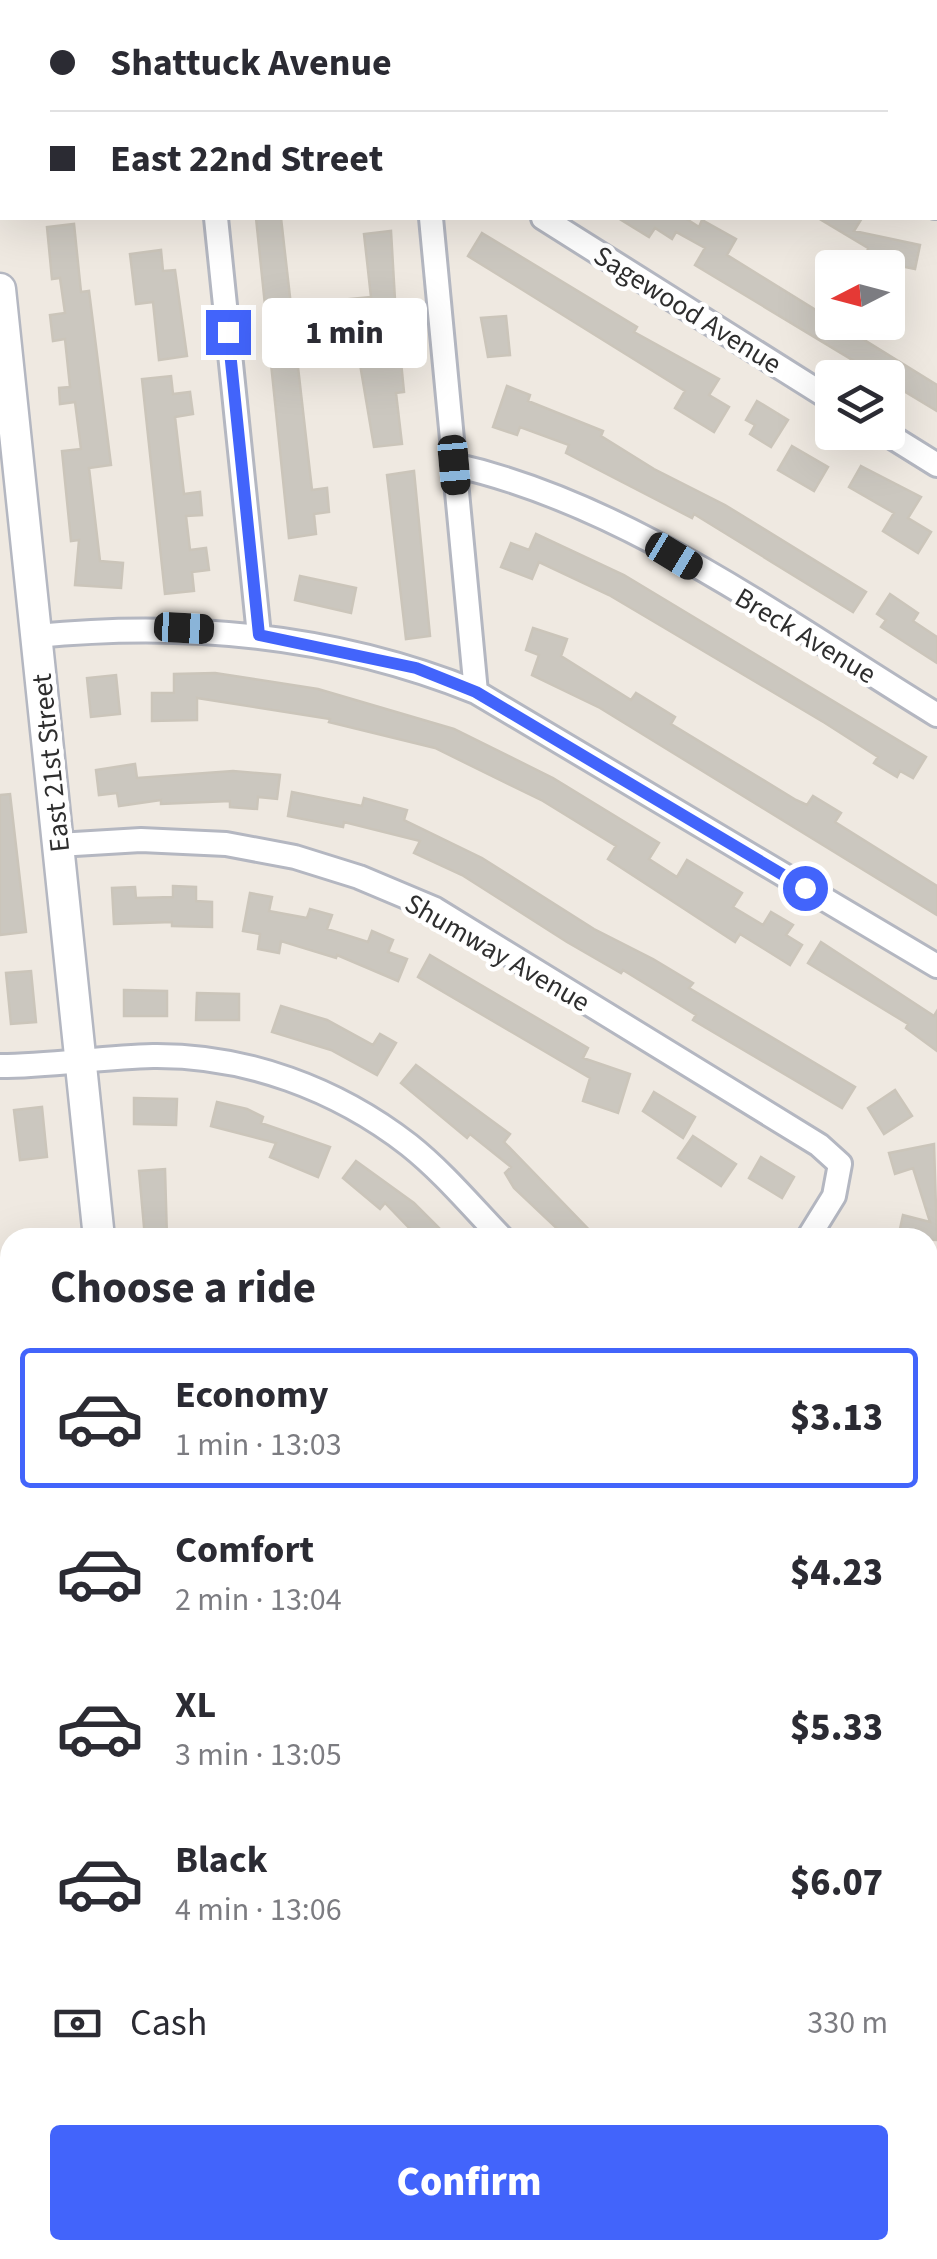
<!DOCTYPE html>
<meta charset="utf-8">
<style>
:root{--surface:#fff;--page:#f7f7f7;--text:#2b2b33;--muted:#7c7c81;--line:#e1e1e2;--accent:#4264fb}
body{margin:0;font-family:"Source Sans 3",sans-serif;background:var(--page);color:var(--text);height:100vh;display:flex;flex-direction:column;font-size:38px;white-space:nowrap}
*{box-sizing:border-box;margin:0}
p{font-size:32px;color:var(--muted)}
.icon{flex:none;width:55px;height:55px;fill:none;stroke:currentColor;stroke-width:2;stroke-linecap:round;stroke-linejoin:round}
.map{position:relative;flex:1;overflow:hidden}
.sheet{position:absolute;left:0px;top:1228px;width:938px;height:1032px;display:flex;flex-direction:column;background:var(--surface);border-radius:30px 30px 0 0;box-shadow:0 10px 40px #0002}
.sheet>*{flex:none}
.guide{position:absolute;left:0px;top:0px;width:938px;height:220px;box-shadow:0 10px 40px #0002;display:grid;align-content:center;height:220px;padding:0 50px;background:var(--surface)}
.needle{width:65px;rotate:264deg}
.tools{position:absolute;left:815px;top:250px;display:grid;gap:20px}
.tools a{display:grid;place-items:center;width:90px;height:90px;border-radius:10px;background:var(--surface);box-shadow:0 10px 40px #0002;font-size:50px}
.end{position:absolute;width:45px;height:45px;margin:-22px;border:12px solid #4264fb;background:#fff;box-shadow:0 0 0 5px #fff}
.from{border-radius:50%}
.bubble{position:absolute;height:70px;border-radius:10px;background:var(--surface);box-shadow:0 10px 40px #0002;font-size:32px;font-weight:800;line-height:70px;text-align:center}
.car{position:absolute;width:30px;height:60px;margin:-30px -15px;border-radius:12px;box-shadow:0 0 8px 2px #0007;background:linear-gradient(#222 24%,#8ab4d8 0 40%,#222 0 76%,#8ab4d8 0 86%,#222 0)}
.guide b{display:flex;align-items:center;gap:35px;height:95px;font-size:38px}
.guide b+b{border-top:2px solid var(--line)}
.guide i{width:25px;height:25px;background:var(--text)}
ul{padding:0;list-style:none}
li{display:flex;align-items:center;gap:30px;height:140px;margin:0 20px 15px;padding:0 30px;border:5px solid transparent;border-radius:10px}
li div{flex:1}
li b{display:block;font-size:38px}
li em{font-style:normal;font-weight:800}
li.current{border-color:var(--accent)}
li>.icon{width:90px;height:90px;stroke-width:1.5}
h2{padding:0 50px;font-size:45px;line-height:120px}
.pay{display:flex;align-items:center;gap:25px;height:110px;padding:0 50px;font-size:38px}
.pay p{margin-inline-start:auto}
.cta{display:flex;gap:20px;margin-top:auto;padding:20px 50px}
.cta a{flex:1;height:115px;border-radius:10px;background:var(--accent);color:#fff;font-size:40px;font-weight:800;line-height:115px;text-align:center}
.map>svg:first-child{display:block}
.building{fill:#cbc7bf;stroke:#cbc5ba;stroke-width:2.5}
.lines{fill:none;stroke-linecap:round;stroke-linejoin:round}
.street-casing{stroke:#b4b7c1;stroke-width:28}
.secondary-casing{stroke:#b4b7c1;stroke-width:35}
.street{stroke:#fff;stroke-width:22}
.secondary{stroke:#fff;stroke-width:30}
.route{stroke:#4264fb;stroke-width:12}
.labels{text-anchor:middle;stroke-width:9;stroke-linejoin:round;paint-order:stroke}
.street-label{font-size:28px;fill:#2e2e2e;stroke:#fff}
</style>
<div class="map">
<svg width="937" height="2259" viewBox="0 0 937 2259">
<rect width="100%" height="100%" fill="#efe9e1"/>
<path class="building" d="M 256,218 L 281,218 L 312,490 L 327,488 L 329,512 L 314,514 L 316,534 L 289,538 Z
M 618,218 L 685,218 L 699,227 L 702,220 L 736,239 L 727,255 L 937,385 L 937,411 L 695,265 L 705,248 L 676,232 L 672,239 L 655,228 L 649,237 Z
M 818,218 L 862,218 L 854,231 L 920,245 L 915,269 L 866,259 L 868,248 Z
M 74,224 L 81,292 L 89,291 L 111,465 L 89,468 L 100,561 L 123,563 L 121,588 L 75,585 L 79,540 L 71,541 L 62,451 L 81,449 L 75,402 L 60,404 L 59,388 L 70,387 L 65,339 L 53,341 L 50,315 L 65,313 L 60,278 L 52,279 L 47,227 Z
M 391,231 L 396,317 L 380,319 L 385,364 L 401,362 L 404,392 L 396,393 L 402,444 L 374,447 L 349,299 L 371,297 L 364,234 Z
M 482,233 L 637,327 L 634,332 L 719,379 L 709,395 L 729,407 L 714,432 L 675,408 L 685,391 L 468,256 Z
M 161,250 L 163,271 L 175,270 L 187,356 L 159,360 L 153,302 L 136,304 L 130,254 Z
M 506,316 L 510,355 L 488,357 L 481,318 Z
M 171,376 L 173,394 L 190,392 L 193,414 L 175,417 L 184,494 L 200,492 L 202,515 L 186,516 L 190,550 L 206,548 L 209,570 L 192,572 L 194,591 L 165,594 L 142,379 Z
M 507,386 L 530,395 L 528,401 L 603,431 L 601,436 L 654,469 L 725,505 L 866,592 L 853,612 L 694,514 L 692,518 L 566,453 L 569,445 L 520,427 L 517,435 L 493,427 Z
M 757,401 L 788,420 L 771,447 L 750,434 L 755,425 L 746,420 Z
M 792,446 L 828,467 L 814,491 L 778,470 Z
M 861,466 L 921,497 L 908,518 L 931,532 L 918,553 L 883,531 L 894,513 L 849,487 Z
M 414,471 L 430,636 L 406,639 L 387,475 Z
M 536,534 L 624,575 L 926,757 L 913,778 L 900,771 L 897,777 L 874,763 L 878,757 L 825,723 L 609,595 L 539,562 L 532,579 L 501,567 L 511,543 L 529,550 Z
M 300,576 L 356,588 L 351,613 L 295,600 Z
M 890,594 L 918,613 L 913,621 L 937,637 L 937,663 L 881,627 L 886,620 L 877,614 Z
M 533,628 L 567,639 L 561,656 L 631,700 L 636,693 L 675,717 L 671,724 L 796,800 L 807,805 L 813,796 L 841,813 L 835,822 L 937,886 L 937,915 L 600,708 L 532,675 L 539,655 L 526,650 Z
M 215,673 L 318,689 L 454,729 L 553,778 L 659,843 L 649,859 L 677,877 L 687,860 L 742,893 L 733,907 L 763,925 L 771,912 L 793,925 L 786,935 L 802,945 L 790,965 L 740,934 L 735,942 L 608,859 L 616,846 L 543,801 L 435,748 L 329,722 L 330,719 L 197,698 L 197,720 L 152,721 L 152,693 L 174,693 L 174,674 Z
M 116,675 L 120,714 L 91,717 L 87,678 Z
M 135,764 L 137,778 L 233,771 L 280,775 L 277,799 L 258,797 L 257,809 L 230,807 L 230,801 L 161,804 L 161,800 L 119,806 L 117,793 L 99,795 L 96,770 Z
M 292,792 L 362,806 L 364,798 L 407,810 L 404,820 L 482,858 L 594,929 L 653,959 L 693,983 L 689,988 L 855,1087 L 842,1108 L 693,1020 L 696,1015 L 623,970 L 621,973 L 567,942 L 462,875 L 414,853 L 420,841 L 344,822 L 343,827 L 288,816 Z
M 10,794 L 26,932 L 0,935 L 0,795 Z
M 173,886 L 196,887 L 196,901 L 212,902 L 212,927 L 172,926 L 172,922 L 114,924 L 112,888 L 135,887 L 136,898 L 173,897 Z
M 250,893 L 272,897 L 269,911 L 307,918 L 310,909 L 332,915 L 327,929 L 368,942 L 372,931 L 393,940 L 388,952 L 407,959 L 398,981 L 337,955 L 336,958 L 281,941 L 279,953 L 258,949 L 260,934 L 243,931 Z
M 821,942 L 934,1016 L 937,1011 L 937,1051 L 906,1028 L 908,1024 L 808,963 Z
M 430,955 L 588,1048 L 583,1058 L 630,1074 L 618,1113 L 583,1101 L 590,1078 L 418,977 Z
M 31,971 L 36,1022 L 11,1024 L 6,973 Z
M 124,990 L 167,991 L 167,1016 L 124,1016 Z
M 197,993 L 239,994 L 239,1020 L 196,1020 Z
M 281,1006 L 327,1020 L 373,1045 L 380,1034 L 396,1043 L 377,1075 L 331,1050 L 272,1032 Z
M 416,1065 L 510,1134 L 504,1142 L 597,1238 L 567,1238 L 514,1188 L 505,1173 L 511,1167 L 470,1134 L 467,1138 L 401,1083 Z
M 895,1090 L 912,1116 L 884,1134 L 868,1108 Z
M 654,1092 L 695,1117 L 683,1138 L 643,1111 Z
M 134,1098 L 177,1099 L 176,1125 L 134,1124 Z
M 217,1102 L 247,1109 L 263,1117 L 261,1123 L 330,1147 L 318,1177 L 270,1157 L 276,1143 L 211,1126 Z
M 42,1107 L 47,1157 L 20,1160 L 14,1110 Z
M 693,1136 L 736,1164 L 721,1186 L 678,1158 Z
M 934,1144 L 937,1240 L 898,1238 L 903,1215 L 930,1222 L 913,1168 L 895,1174 L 889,1153 Z
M 761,1157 L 794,1177 L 782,1198 L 749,1178 Z
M 356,1161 L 414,1203 L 449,1238 L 405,1238 L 411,1230 L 385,1203 L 380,1209 L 343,1178 Z
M 165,1169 L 167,1238 L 145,1238 L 139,1171 Z"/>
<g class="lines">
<defs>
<path id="street" d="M 178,0 L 182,2
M 596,0 L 600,2
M 506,2 L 508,0
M 935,207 L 937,207
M 216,218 L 259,635
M 431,218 L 476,692
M 543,218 L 832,400
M 884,432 L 937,465
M 454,465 C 626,503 788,624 937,715
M 36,636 C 187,621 335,635 476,692 L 937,966
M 58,845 L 141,840 L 226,844 L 295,857 L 359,877 L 435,909 L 819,1145 L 840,1164 L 834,1196 L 808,1238
M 0,1066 C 51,1066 102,1057 153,1056 C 246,1055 337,1089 409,1145 C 443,1172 472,1207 502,1238
M 0,1378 L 10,1380
M 928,1493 L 937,1491
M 0,1615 L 10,1615
M 928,1708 L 937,1707
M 0,1882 L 10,1881
M 928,1924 L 937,1924
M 0,2168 L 10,2167
M 928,2189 L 937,2188
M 419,2250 L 420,2259"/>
<path id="secondary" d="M 0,289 L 99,1238
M 205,2250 L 206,2259"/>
</defs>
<use href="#street" class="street-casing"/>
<use href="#secondary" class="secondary-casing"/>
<use href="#street" class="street"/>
<use href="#secondary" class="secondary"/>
</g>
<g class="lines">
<path class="route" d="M 228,332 L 259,635 L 416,668 L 476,692 L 805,888"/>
</g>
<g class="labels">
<g class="street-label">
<text transform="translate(688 309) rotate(32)" y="10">Sagewood Avenue</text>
<text transform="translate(806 635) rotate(31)" y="10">Breck Avenue</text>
<text transform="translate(50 763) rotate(-96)" y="10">East 21st Street</text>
<text transform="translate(498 952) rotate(30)" y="10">Shumway Avenue</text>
</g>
</g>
</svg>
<div class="tools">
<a><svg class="needle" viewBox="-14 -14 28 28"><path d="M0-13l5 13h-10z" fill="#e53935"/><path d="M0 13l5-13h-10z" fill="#7c7c81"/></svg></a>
<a><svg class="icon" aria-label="layers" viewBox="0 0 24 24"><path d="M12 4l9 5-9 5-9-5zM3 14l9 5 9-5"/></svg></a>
</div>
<i class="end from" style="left:805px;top:888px"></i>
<i class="end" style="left:228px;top:332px"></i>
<div class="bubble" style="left:262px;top:298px;width:165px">1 min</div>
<i class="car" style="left:454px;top:465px;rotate:175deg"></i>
<i class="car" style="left:674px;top:556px;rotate:121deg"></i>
<i class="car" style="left:184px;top:628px;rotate:93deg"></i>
<div class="guide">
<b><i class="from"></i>Shattuck Avenue</b>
<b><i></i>East 22nd Street</b>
</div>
<section class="sheet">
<h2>Choose a ride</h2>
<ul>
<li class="current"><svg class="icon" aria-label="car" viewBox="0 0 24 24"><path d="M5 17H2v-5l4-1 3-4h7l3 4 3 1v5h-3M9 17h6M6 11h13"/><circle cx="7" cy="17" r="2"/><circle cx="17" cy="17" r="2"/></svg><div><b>Economy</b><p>1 min · 13:03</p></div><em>$3.13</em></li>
<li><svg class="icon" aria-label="car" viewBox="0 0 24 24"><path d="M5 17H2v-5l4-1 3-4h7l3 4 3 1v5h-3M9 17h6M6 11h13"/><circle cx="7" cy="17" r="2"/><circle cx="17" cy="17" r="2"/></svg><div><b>Comfort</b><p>2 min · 13:04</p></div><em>$4.23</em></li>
<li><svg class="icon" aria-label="car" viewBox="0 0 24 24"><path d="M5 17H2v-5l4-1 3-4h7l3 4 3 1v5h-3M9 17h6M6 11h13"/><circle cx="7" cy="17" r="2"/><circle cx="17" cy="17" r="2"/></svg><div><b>XL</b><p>3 min · 13:05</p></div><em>$5.33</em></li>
<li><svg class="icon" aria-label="car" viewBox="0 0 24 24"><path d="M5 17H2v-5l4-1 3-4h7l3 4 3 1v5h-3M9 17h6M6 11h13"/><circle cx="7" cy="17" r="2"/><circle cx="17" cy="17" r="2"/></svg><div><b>Black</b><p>4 min · 13:06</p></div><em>$6.07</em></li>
</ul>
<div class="pay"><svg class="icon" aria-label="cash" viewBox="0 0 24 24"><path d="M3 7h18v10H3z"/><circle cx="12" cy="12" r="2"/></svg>Cash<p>330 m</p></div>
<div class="cta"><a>Confirm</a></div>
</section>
</div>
